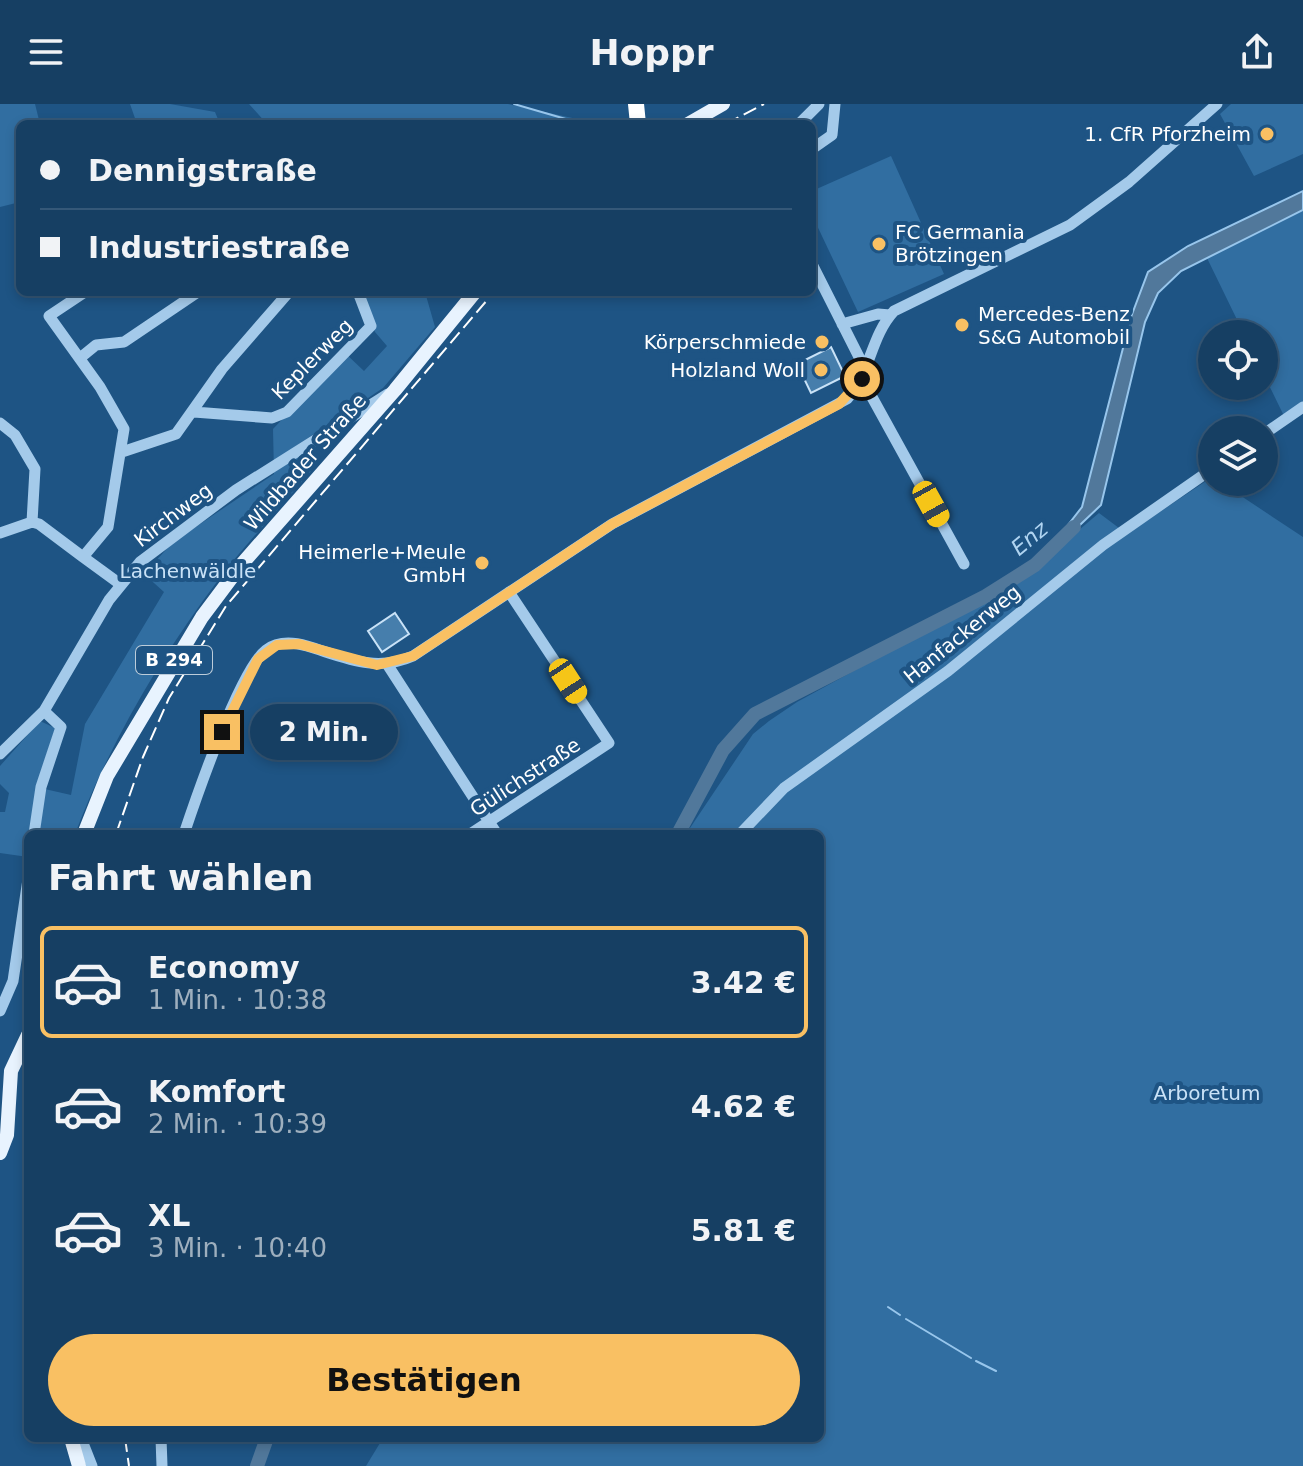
<!DOCTYPE html>
<html lang="de">
<meta charset="utf-8">
<style>
:root{--surface:#163f63;--page:#1f4669;--text:#f1f3f6;--muted:#9eafbe;--line:#355878;--accent:#f9c063}
body{margin:0;font-family:"DejaVu Sans",sans-serif;background:var(--page);color:var(--text);height:100vh;display:flex;flex-direction:column;font-size:30px;white-space:nowrap}
*{box-sizing:border-box;margin:0}
p{font-size:26px;color:var(--muted)}
.icon{flex:none;width:44px;height:44px;fill:none;stroke:currentColor;stroke-width:2;stroke-linecap:round;stroke-linejoin:round}
.map{position:relative;flex:1;overflow:hidden}
.side{position:absolute;left:24px;top:726px;width:800px;height:612px;display:flex;flex-direction:column;background:var(--surface);border-radius:12px;box-shadow:0 4px 12px #0003,0 0 0 2px var(--line)}
.side>*{flex:none}
.banner{position:absolute;left:16px;top:16px;width:800px;height:176px;border-radius:12px;box-shadow:0 4px 12px #0003,0 0 0 2px var(--line);display:grid;align-content:center;height:176px;padding:0 24px;background:var(--surface)}
.buttons{position:absolute;left:1198px;top:216px;display:grid;gap:16px}
.buttons a{display:grid;place-items:center;width:80px;height:80px;border-radius:50%;background:var(--surface);box-shadow:0 4px 12px #0003,0 0 0 2px var(--line);font-size:40px}
.end{position:absolute;width:36px;height:36px;margin:-18px;border:10px solid #f9c063;background:#111;box-shadow:0 0 0 4px #111}
.from{border-radius:50%}
.bubble{position:absolute;height:56px;border-radius:28px;background:var(--surface);box-shadow:0 4px 12px #0003,0 0 0 2px var(--line);font-size:26px;font-weight:700;line-height:56px;text-align:center}
.car{position:absolute;width:24px;height:48px;margin:-24px -12px;border-radius:10px;box-shadow:0 0 6px 2px #0007;background:linear-gradient(#f5c518 24%,#345 0 40%,#f5c518 0 76%,#345 0 86%,#f5c518 0)}
.banner b{display:flex;align-items:center;gap:28px;height:76px;font-size:30px}
.banner b+b{border-top:2px solid var(--line)}
.banner i{width:20px;height:20px;background:var(--text)}
ul{padding:0;list-style:none}
li{display:flex;align-items:center;gap:24px;height:112px;margin:0 16px 12px;padding:0 8px;border:4px solid transparent;border-radius:12px}
li div{flex:1}
li b{display:block;font-size:30px}
li em{font-style:normal;font-weight:700}
li.current{border-color:var(--accent)}
li>.icon{width:72px;height:72px;stroke-width:1.5}
h2{padding:0 24px;font-size:36px;line-height:96px}
.cta{display:flex;gap:16px;margin-top:auto;padding:16px 24px}
.cta a{flex:1;height:92px;border-radius:48px;background:var(--accent);color:#111;font-size:32px;font-weight:700;line-height:92px;text-align:center}
header{display:flex;justify-content:space-between;align-items:center;height:104px;padding:0 24px;background:var(--surface);font-size:36px;font-weight:700}
.map>svg:first-child{display:block}
.green{fill:#316ea1}
.water{fill:#51789b;stroke:#98c6ec;stroke-width:2}
.lines{fill:none;stroke-linecap:round;stroke-linejoin:round}
.stream{stroke:#98c6ec;stroke-width:2}
.river{stroke:#51789b;stroke-width:14}
.building{fill:#467eac;stroke:#c9e2f7;stroke-width:2}
.minor{stroke:#a4caea;stroke-width:11}
.major{stroke:#e8f3fe;stroke-width:14}
.highway{stroke:#fff;stroke-width:16}
.rail{stroke:#fff;stroke-width:2;stroke-dasharray:14 6;stroke-linecap:butt}
.route{stroke:#f9c063;stroke-width:10}
.poi-dot{fill:#f9c063;stroke:#1e5484;stroke-width:3}
.labels{text-anchor:middle;stroke-width:8;stroke-linejoin:round;paint-order:stroke}
.shield{fill:#1e5484;stroke:#bcccda;stroke-width:2}
.shield-label{font-size:18px;font-weight:bold;fill:#fff}
.poi-label{font-size:20px;fill:#fff;stroke:#1e5484;text-anchor:end}
.street-label{font-size:20px;fill:#fff;stroke:#1e5484}
.park-label{font-size:20px;fill:#c9e2f7;stroke:#1e5484}
.water-label{font-size:22px;font-style:italic;fill:#b0d4f1;stroke:#1e5484}
</style>
<header><svg class="icon" aria-label="menu" viewBox="0 0 24 24"><path d="M4 6h16M4 12h16M4 18h16"/></svg>Hoppr<svg class="icon" aria-label="share" viewBox="0 0 24 24"><path d="M12 15V3M7 8l5-5 5 5M5 13v7h14v-7"/></svg></header>
<div class="map">
<svg width="1303" height="1362" viewBox="0 0 1303 1362">
<rect width="100%" height="100%" fill="#1e5484"/>
<path class="green" d="M 0,0 L 35,0 L 40,20 L 20,20 L 20,111 L 16,99 L 0,103 Z
M 130,0 L 170,0 L 215,8 L 220,20 L 137,20 Z
M 249,0 L 508,0 L 600,20 L 267,20 Z
M 1231,0 L 1303,0 L 1303,50 L 1254,72 L 1220,10 Z
M 891,52 L 944,170 L 858,208 L 812,111 L 812,87 Z
M 1303,106 L 1303,298 L 1284,312 L 1264,271 L 1264,230 L 1244,230 L 1207,154 Z
M 360,188 L 425,188 L 435,223 L 383,284 L 293,344 L 311,367 C 281,403 248,437 219,475 C 161,552 109,640 75,730 L 28,730 L 28,753 L 0,749 L 0,708 L 5,708 L 9,689 L 0,680 L 0,662 L 40,617 L 55,624 L 36,683 L 71,691 L 85,620 L 164,488 L 144,470 L 172,439 L 274,370 L 273,325 L 345,249 L 364,267 L 387,242 L 375,228 Z
M 1212,373 L 1212,378 L 1220,378 L 1303,433 L 1303,1362 L 366,1362 L 383,1334 L 820,1334 L 820,730 L 686,730 L 753,630 L 769,617 L 797,598 L 991,492 L 1034,464 L 1099,409 L 1127,430 Z"/>
<path class="water" d="M 1303,87 L 1303,106 L 1181,167 L 1158,189 L 1145,218 L 1101,401 L 1064,436 L 1061,430 L 1082,403 L 1131,213 L 1148,168 L 1188,142 Z"/>
<g class="lines">
<path class="stream" d="M 514,0 L 583,20
M 888,1203 L 900,1211
M 906,1215 L 971,1254
M 976,1257 L 996,1267"/>
<path class="river" d="M 678,730 L 723,646 L 755,610 L 986,492 L 1035,461 L 1074,423
M 257,1362 L 267,1334"/>
</g>
<path class="building" d="M 831,243 L 845,272 L 811,289 L 797,260 Z
M 395,509 L 409,530 L 382,548 L 368,527 Z"/>
<g class="lines">
<path class="minor" d="M 799,20 L 819,0
M 812,45 L 832,31 L 835,0
M 812,160 L 859,253 L 862,275 L 964,460
M 85,188 L 49,212 L 100,283 L 124,325 L 108,423 L 83,453 L 120,480
M 842,220 L 878,210 L 890,211
M 80,254 L 96,241 L 124,238 L 198,188
M 194,308 L 272,314 L 287,308 L 371,222 L 358,188
M 0,319 L 15,331 L 35,365 L 32,418
M 1264,330 L 1303,303
M 122,348 L 176,330 L 222,265 L 289,188
M 0,429 L 32,418 L 39,420 L 83,453
M 387,560 L 497,730
M 0,650 L 44,607 L 109,496 L 140,458 L 236,386 L 388,290
M 34,730 L 41,683 L 61,623 L 44,607
M 184,730 C 196,694 240,566 266,546 C 278,537 293,538 307,542 C 344,553 375,569 413,552 L 612,420 L 847,295 C 871,269 870,233 894,207 L 1070,121 L 1129,78 L 1217,0
M 470,730 L 609,639 L 509,488
M 740,730 L 784,684 L 948,567 L 1103,441 L 1212,365
M 0,907 L 13,877 L 28,775
M 81,1334 L 92,1362
M 161,1334 L 162,1362"/>
<path class="major" d="M 688,20 L 723,0
M 84,730 L 107,672 L 202,513 L 241,461 L 395,286 L 475,188
M 0,1049 L 7,1031 L 11,967 L 28,931
M 71,1334 L 79,1362"/>
<path class="highway" d="M 636,0 L 638,20"/>
<path class="rail" d="M 726,20 L 764,0
M 116,730 L 143,653 L 169,594 L 226,502 L 494,188
M 125,1334 L 129,1362"/>
</g>
<g class="lines">
<path class="route" d="M 222,628 L 258,555 L 277,541 L 299,540 L 377,561 L 413,552 L 612,420 L 839,300 L 862,275"/>
</g>
<g class="poi-dot">
<circle cx="1267" cy="30" r="8"/>
<circle cx="879" cy="140" r="8"/>
<circle cx="962" cy="221" r="8"/>
<circle cx="822" cy="238" r="8"/>
<circle cx="821" cy="266" r="8"/>
<circle cx="482" cy="459" r="8"/>
</g>
<g class="labels">
<rect class="shield" x="136" y="542" width="76" height="28" rx="6"/>
<g class="shield-label">
<text x="174" y="562">B 294</text>
</g>
<g class="poi-label">
<text x="1251" y="37">1. CfR Pforzheim</text>
<text x="895" y="135" text-anchor="start">FC Germania<tspan x="895" dy="23">Brötzingen</tspan></text>
<text x="978" y="217" text-anchor="start">Mercedes-Benz<tspan x="978" dy="23">S&amp;G Automobil</tspan></text>
<text x="806" y="245">Körperschmiede</text>
<text x="805" y="273">Holzland Woll</text>
<text x="466" y="455">Heimerle+Meule<tspan x="466" dy="23">GmbH</tspan></text>
</g>
<g class="street-label">
<text transform="translate(312 255) rotate(-45)" y="7">Keplerweg</text>
<text transform="translate(305 358) rotate(-49)" y="7">Wildbader Straße</text>
<text transform="translate(173 411) rotate(-37)" y="7">Kirchweg</text>
<text transform="translate(962 530) rotate(-39)" y="7">Hanfackerweg</text>
<text transform="translate(525 673) rotate(-33)" y="7">Gülichstraße</text>
</g>
<g class="park-label">
<text x="188" y="474">Lachenwäldle</text>
<text x="1207" y="996">Arboretum</text>
</g>
<g class="water-label">
<text transform="translate(1029 434) rotate(-40)" y="8">Enz</text>
</g>
</g>
</svg>
<div class="buttons">
<a><svg class="icon" aria-label="locate" viewBox="0 0 24 24"><circle cx="12" cy="12" r="6"/><path d="M12 2v4M12 18v4M2 12h4M18 12h4"/></svg></a>
<a><svg class="icon" aria-label="layers" viewBox="0 0 24 24"><path d="M12 4l9 5-9 5-9-5zM3 14l9 5 9-5"/></svg></a>
</div>
<i class="end from" style="left:862px;top:275px"></i>
<i class="end" style="left:222px;top:628px"></i>
<div class="bubble" style="left:250px;top:600px;width:148px">2 Min.</div>
<i class="car" style="left:931px;top:400px;rotate:151deg"></i>
<i class="car" style="left:568px;top:577px;rotate:147deg"></i>
<div class="banner">
<b><i class="from"></i>Dennigstraße</b>
<b><i></i>Industriestraße</b>
</div>
<section class="side">
<h2>Fahrt wählen</h2>
<ul>
<li class="current"><svg class="icon" aria-label="car" viewBox="0 0 24 24"><path d="M5 17H2v-5l4-1 3-4h7l3 4 3 1v5h-3M9 17h6M6 11h13"/><circle cx="7" cy="17" r="2"/><circle cx="17" cy="17" r="2"/></svg><div><b>Economy</b><p>1 Min. · 10:38</p></div><em>3.42 €</em></li>
<li><svg class="icon" aria-label="car" viewBox="0 0 24 24"><path d="M5 17H2v-5l4-1 3-4h7l3 4 3 1v5h-3M9 17h6M6 11h13"/><circle cx="7" cy="17" r="2"/><circle cx="17" cy="17" r="2"/></svg><div><b>Komfort</b><p>2 Min. · 10:39</p></div><em>4.62 €</em></li>
<li><svg class="icon" aria-label="car" viewBox="0 0 24 24"><path d="M5 17H2v-5l4-1 3-4h7l3 4 3 1v5h-3M9 17h6M6 11h13"/><circle cx="7" cy="17" r="2"/><circle cx="17" cy="17" r="2"/></svg><div><b>XL</b><p>3 Min. · 10:40</p></div><em>5.81 €</em></li>
</ul>
<div class="cta"><a>Bestätigen</a></div>
</section>
</div>
